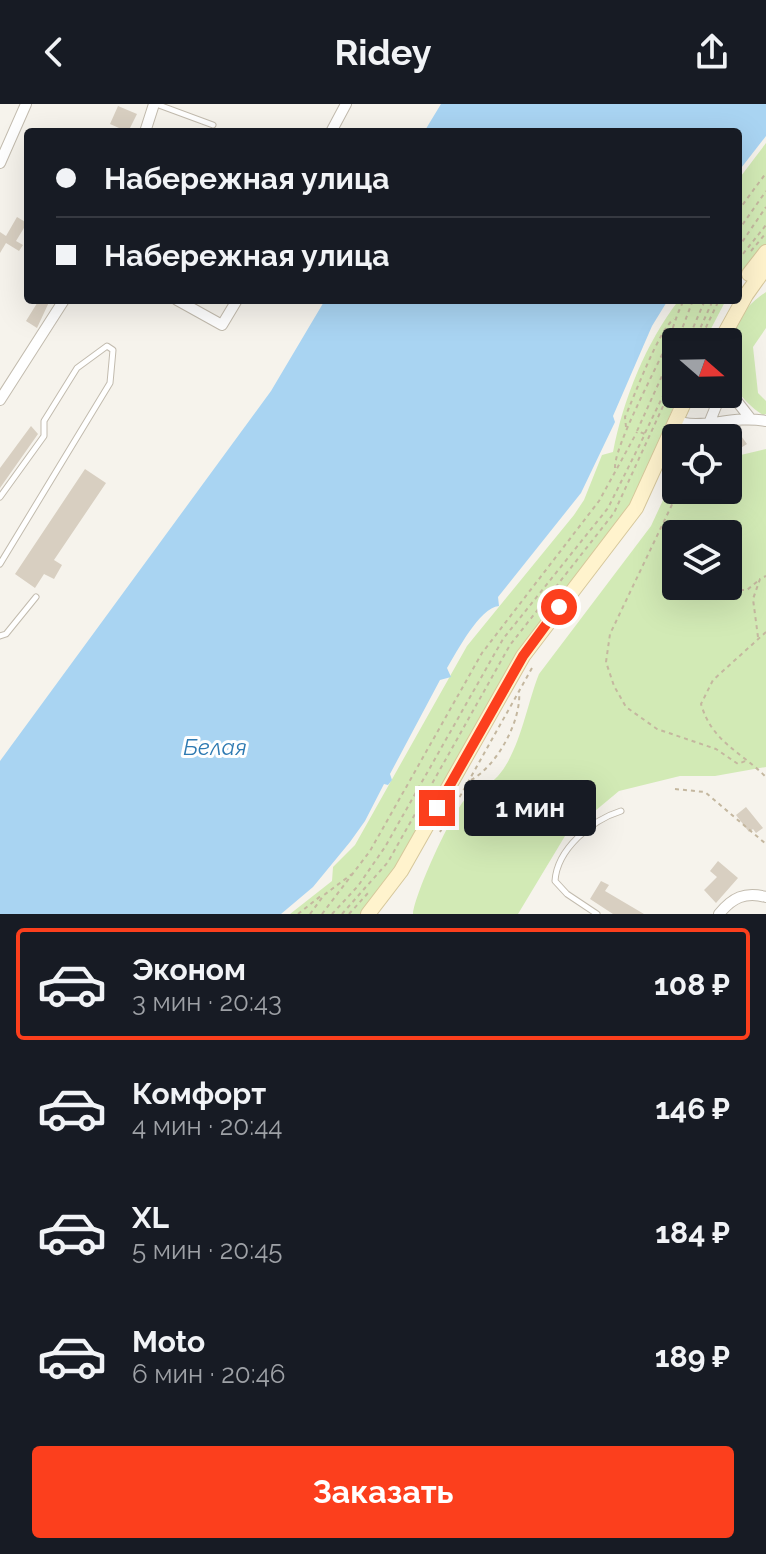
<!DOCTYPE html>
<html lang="ru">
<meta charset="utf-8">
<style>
:root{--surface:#171b24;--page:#20242c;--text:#f1f3f6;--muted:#9ea1a6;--line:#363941;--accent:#fc3f1d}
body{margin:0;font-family:Raleway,sans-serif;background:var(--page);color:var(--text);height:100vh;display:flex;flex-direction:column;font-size:30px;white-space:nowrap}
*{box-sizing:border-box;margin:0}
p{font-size:26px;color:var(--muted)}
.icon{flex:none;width:44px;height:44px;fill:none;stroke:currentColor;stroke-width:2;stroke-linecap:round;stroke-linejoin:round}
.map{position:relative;height:810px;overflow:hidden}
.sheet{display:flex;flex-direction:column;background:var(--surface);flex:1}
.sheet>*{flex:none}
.banner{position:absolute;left:24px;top:24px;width:718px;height:176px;border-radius:8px;box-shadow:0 8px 32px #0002;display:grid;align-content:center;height:176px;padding:0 32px;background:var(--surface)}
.needle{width:52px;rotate:110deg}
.fabs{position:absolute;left:662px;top:224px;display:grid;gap:16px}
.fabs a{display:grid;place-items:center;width:80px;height:80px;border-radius:8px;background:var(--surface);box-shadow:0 8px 32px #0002;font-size:40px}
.end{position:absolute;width:36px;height:36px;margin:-18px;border:10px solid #fc3f1d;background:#fff;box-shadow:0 0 0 4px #fff}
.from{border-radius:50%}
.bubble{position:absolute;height:56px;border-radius:8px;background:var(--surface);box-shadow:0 8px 32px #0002;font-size:26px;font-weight:700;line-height:56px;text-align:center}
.banner b{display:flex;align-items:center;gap:28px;height:76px;font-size:30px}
.banner b+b{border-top:2px solid var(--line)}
.banner i{width:20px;height:20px;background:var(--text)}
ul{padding:14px 0 0;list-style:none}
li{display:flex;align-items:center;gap:24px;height:112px;margin:0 16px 12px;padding:0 16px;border:4px solid transparent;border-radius:8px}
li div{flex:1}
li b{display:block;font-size:30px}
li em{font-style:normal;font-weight:700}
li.on{border-color:var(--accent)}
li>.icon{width:72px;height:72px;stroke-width:1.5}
.primary-button{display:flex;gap:16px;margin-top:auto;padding:16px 32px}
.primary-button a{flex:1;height:92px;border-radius:8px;background:var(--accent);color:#fff;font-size:32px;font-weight:700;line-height:92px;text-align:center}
header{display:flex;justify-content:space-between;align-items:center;height:104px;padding:0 32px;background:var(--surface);font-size:36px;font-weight:700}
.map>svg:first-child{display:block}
.green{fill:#d2eab5;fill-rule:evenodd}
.water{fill:#a9d4f2}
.building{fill:#d8cfc1}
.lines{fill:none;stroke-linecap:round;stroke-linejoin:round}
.lane-casing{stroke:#c2bbae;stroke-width:7}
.street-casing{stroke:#c2bbae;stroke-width:12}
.secondary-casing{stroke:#d6c79b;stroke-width:16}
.path{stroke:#c4b79f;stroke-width:2;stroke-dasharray:4 4;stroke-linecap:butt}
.lane{stroke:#fff;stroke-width:5}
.street{stroke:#fff;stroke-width:10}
.secondary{stroke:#fff3cd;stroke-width:14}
.route{stroke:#fc3f1d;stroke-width:10}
.labels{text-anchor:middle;stroke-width:6;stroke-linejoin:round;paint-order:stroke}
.water-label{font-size:22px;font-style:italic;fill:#2e7ab2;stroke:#fff}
</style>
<header><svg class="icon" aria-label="back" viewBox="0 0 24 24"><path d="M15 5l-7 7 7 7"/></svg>Ridey<svg class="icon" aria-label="share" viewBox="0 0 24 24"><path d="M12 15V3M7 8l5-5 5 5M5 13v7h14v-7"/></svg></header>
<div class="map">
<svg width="766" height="810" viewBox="0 0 766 810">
<rect width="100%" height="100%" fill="#f6f3ec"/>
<path class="green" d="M 766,39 L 766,141 L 738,178 L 738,76 Z
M 766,188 L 766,224 L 753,243 L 758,289 L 766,297 L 766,310 L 763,311 C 712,278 718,220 766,188 Z
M 679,196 L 726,196 L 704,238 L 676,238 L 676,290 L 679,290 L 631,402 L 572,480 L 386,779 L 361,810 L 290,810 L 332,777 L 333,763 L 355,741 L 467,542 L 574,411 L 584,396 L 602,351 L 613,348 C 623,296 646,238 679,196 Z
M 766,345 L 766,663 L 715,672 L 680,672 L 619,687 L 565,732 L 518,810 L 413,810 C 415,789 452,708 467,693 C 476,685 490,681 498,672 C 520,647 527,600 539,570 L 651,422 L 676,368 L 676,386 L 728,386 L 728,354 ZM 728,430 L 728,482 L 676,482 L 676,430 Z"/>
<path class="water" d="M 441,0 L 766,0 L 766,32 L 738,68 L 738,28 L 424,28 Z
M 325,196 L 668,196 L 652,222 L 613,312 L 615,318 L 581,389 L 498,493 L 499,502 C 479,504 457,548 447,564 L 451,573 L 440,576 L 390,670 L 392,676 L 388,681 L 384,680 L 365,717 L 350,738 L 313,783 L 281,810 L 0,810 L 0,657 L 271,287 Z"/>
<path class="building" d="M 118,2 L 137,10 L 128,28 L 110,20 Z
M 17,113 L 27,119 L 16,137 L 23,141 L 19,147 L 6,139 L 0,149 L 0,128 L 6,132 Z
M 39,196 L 50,196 L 37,224 L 26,217 Z
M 31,322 L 38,330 L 0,384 L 0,364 Z
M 736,325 L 747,340 L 728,352 L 728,330 Z
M 85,365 L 106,379 L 54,456 L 62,461 L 54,475 L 44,470 L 35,484 L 15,470 Z
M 746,703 L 763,724 L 756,729 L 753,725 L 749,728 L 736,711 Z
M 718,757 L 738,774 L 716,799 L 704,786 L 717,773 L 710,767 Z
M 601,777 L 609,781 L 605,787 L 644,810 L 613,810 L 590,795 Z"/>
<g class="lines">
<defs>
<path id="lane" d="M 156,0 L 213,21
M 0,393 L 44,332 L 44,317 L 77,264 L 107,242 L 113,246 L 110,279 L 0,460
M 0,532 L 6,530 L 36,493
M 597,810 L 567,790 L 555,777 C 557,745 592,716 621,707"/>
<path id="street" d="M 145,28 L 154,0
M 331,28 L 346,0
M 0,59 L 26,0
M 177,196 L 222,221 L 237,196
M 728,286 L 750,314
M 0,296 L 64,196
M 710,317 L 721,290
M 684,319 C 709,324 734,311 766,317
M 719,810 C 732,794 745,787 766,793"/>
<path id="secondary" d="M 749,170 L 766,148
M 720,238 L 746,191 L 766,163
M 368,810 L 401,767 L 523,552 L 636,404 L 688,290"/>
</defs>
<use href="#lane" class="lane-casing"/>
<use href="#street" class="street-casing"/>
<use href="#secondary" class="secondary-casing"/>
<path class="path" d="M 738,107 L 766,69
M 738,127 L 766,87
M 738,144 L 766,103
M 751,147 L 766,129
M 738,156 L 766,121
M 677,238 L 693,196
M 687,238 L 705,196
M 694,238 L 713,196
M 699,238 L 719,196
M 626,323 L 625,313 C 634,293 659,225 674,215
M 645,329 L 676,265
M 615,364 C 614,343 655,267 666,242 C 673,226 676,211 684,196
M 679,386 L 610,530 L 606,558 L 614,582 L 626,603 L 657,625 L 716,645 L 738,660 L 748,656
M 724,486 L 747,486 L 759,476
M 766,528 L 713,576 L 701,600 C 712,638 740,647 766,673
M 758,533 L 753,495 L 760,475 L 766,472
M 471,676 C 497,662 522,616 519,587
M 675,685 L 705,688 L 766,740
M 440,728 L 532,564
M 298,810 L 322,791
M 310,810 L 324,791 L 352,770
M 322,810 L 370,747 L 482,549 L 599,397 L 637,328
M 332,810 L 358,782 L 385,743 L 503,535 L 608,404 L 645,330 L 637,327 L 676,241
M 342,810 L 388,758 L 510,541 L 614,409 L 676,274
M 349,810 L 369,788"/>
<use href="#lane" class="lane"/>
<use href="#street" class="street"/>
<use href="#secondary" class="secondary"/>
</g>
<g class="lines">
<path class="route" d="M 437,704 L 523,552 L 559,503"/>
</g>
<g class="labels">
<g class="water-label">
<text x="215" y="651">Белая</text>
</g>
</g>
</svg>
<div class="fabs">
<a><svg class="needle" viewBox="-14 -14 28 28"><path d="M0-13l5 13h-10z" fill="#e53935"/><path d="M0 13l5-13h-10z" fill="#9ea1a6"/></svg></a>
<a><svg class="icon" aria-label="locate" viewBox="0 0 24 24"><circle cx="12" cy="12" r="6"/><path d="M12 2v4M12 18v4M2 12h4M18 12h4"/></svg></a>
<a><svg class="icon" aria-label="layers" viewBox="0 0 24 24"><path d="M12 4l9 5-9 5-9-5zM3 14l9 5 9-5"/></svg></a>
</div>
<i class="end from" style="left:559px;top:503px"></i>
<i class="end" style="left:437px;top:704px"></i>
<div class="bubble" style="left:464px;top:676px;width:132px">1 мин</div>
<div class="banner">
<b><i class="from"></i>Набережная улица</b>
<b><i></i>Набережная улица</b>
</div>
</div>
<section class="sheet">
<ul>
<li class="on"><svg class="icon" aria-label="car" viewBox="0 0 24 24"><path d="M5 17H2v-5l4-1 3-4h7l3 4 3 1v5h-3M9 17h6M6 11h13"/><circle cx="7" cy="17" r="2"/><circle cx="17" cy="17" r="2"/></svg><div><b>Эконом</b><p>3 мин · 20:43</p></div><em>108 ₽</em></li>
<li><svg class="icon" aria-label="car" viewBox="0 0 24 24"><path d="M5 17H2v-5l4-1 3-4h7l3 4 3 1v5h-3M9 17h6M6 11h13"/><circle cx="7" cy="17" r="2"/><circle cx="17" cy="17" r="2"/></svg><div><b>Комфорт</b><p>4 мин · 20:44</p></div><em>146 ₽</em></li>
<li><svg class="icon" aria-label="car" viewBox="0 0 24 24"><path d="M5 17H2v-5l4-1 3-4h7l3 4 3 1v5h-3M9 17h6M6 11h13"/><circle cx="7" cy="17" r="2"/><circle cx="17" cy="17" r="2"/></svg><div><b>XL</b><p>5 мин · 20:45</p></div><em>184 ₽</em></li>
<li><svg class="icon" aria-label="car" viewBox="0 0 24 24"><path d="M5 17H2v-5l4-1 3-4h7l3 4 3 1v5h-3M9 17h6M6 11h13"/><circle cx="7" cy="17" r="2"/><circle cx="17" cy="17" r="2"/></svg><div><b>Moto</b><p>6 мин · 20:46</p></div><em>189 ₽</em></li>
</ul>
<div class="primary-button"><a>Заказать</a></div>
</section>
